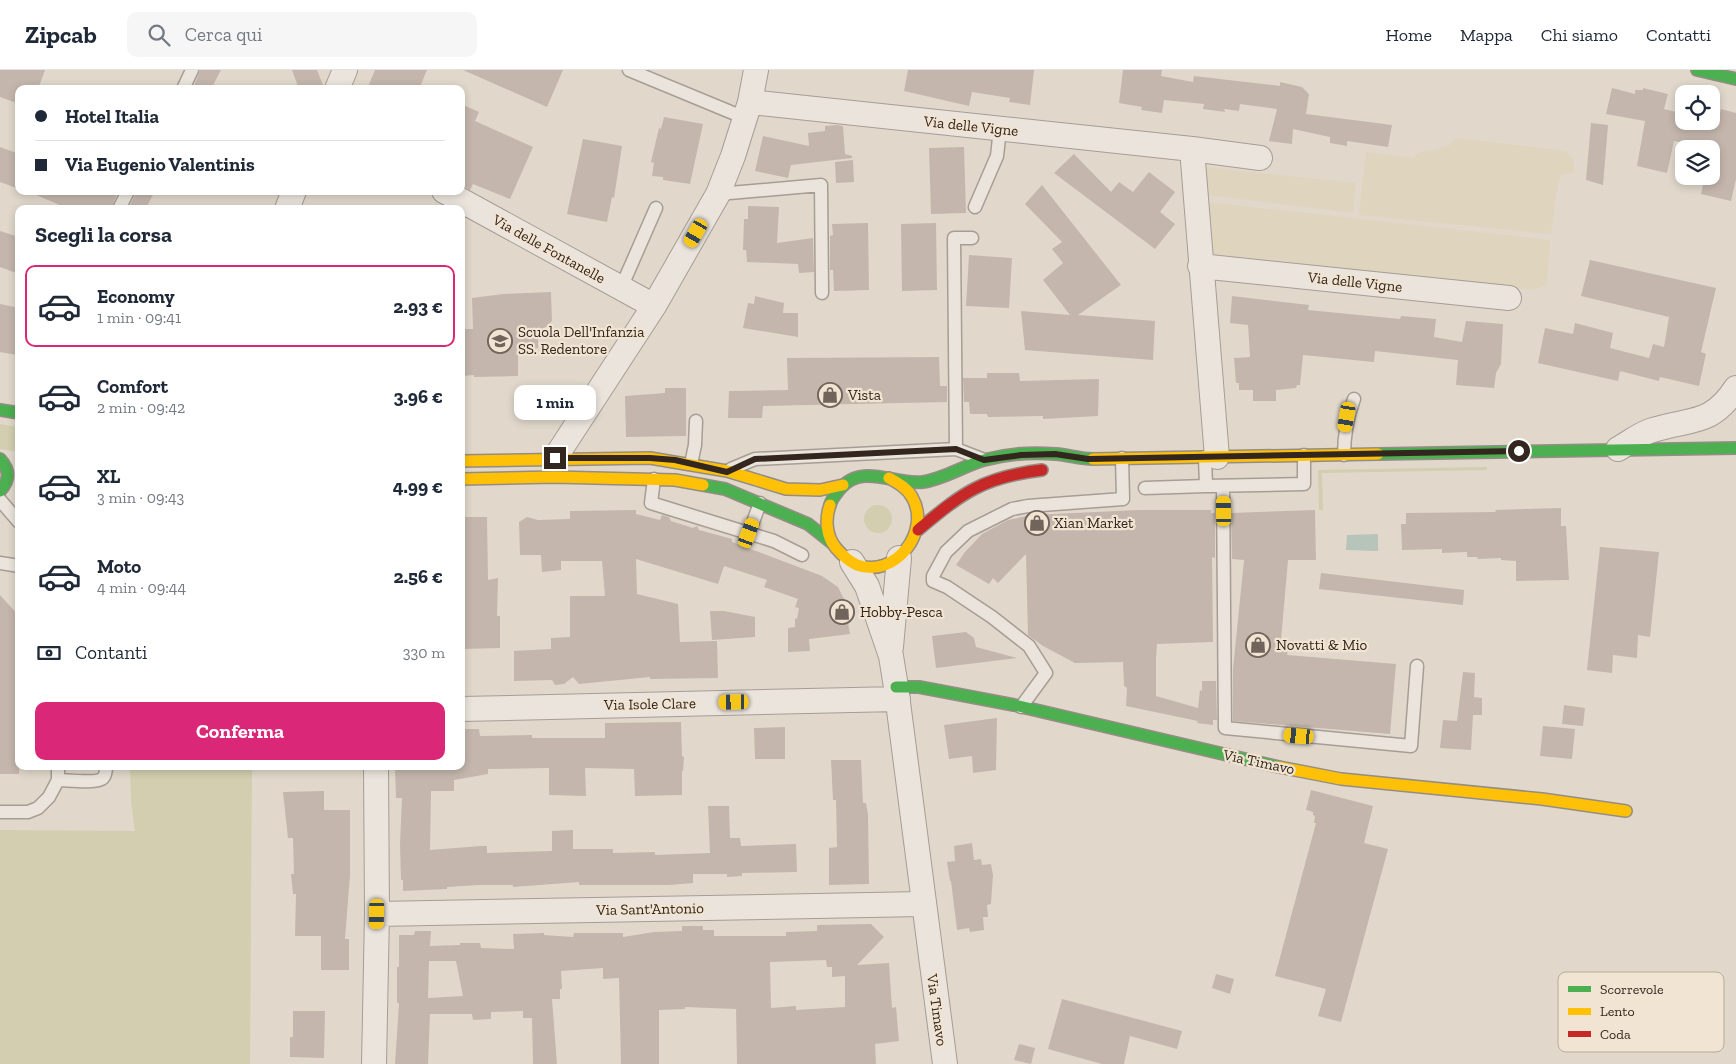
<!DOCTYPE html>
<html lang="it">
<meta charset="utf-8">
<style>
:root{--surface:#fff;--page:#f6f6f7;--text:#1f2937;--muted:#747a83;--line:#e0e1e3;--accent:#db2777}
body{margin:0;font-family:"Zilla Slab",serif;background:var(--page);color:var(--text);height:100vh;display:flex;flex-direction:column;font-size:19px;white-space:nowrap}
*{box-sizing:border-box;margin:0}
p{font-size:16px;color:var(--muted)}
.icon{flex:none;width:28px;height:28px;fill:none;stroke:currentColor;stroke-width:2;stroke-linecap:round;stroke-linejoin:round}
.map{position:relative;flex:1;overflow:hidden}
.sheet{position:absolute;left:15px;top:135px;width:450px;height:565px;display:flex;flex-direction:column;background:var(--surface);border-radius:10px;box-shadow:0 2px 8px #0003}
.sheet>*{flex:none}
.top-card{position:absolute;left:15px;top:15px;width:450px;height:110px;border-radius:10px;box-shadow:0 2px 8px #0003;display:grid;align-content:center;height:110px;padding:0 20px;background:var(--surface)}
.tools{position:absolute;left:1675px;top:15px;display:grid;gap:10px}
.tools a{display:grid;place-items:center;width:45px;height:45px;border-radius:10px;background:var(--surface);box-shadow:0 2px 8px #0003;font-size:25px}
.end{position:absolute;width:22px;height:22px;margin:-11px;border:6px solid #33261e;background:#fff;box-shadow:0 0 0 2px #fff}
.from{border-radius:50%}
.bubble{position:absolute;height:35px;border-radius:10px;background:var(--surface);box-shadow:0 2px 8px #0003;font-size:16px;font-weight:800;line-height:35px;text-align:center}
.car{position:absolute;width:15px;height:30px;margin:-15px -8px;border-radius:6px;box-shadow:0 0 4px 1px #0007;background:linear-gradient(#f5c518 24%,#345 0 40%,#f5c518 0 76%,#345 0 86%,#f5c518 0)}
.top-card b{display:flex;align-items:center;gap:18px;height:48px;font-size:19px}
.top-card b+b{border-top:1px solid var(--line)}
.top-card i{width:12px;height:12px;background:var(--text)}
ul{padding:0;list-style:none}
li{display:flex;align-items:center;gap:15px;height:82px;margin:0 10px 8px;padding:0 10px;border:2px solid transparent;border-radius:10px}
li div{flex:1}
li b{display:block;font-size:19px}
li em{font-style:normal;font-weight:800}
li.active{border-color:var(--accent)}
li>.icon{width:45px;height:45px;stroke-width:1.5}
h2{padding:0 20px;font-size:22px;line-height:60px}
.pay{display:flex;align-items:center;gap:12px;height:55px;padding:0 20px;font-size:19px}
.pay p{margin-inline-start:auto}
.button{display:flex;gap:10px;margin-top:auto;padding:10px 20px}
.button a{flex:1;height:58px;border-radius:10px;background:var(--accent);color:#fff;font-size:20px;font-weight:800;line-height:58px;text-align:center}
header{display:flex;align-items:center;gap:30px;box-sizing:border-box;height:70px;padding:0 25px;background:var(--surface);border-bottom:1px solid var(--line)}
header strong{font-size:24px}
nav{display:flex;gap:28px;margin-inline-start:auto;font-size:18px}
.search{width:350px;height:45px;background:var(--page);display:flex;align-items:center;gap:12px;box-sizing:border-box;padding:0 18px;border-radius:10px;color:var(--muted);font-size:19px}
.map>svg:first-child{display:block}
.farmland{fill:#dfd4bd}
.green{fill:#d2ceaf}
.water{fill:#b7c4ba}
.building{fill:#c4b6ac;fill-rule:evenodd}
.lines{fill:none;stroke-linecap:round;stroke-linejoin:round}
.lane-casing{stroke:#a69d95;stroke-width:15}
.street-casing{stroke:#a69d95;stroke-width:26}
.fast-casing{stroke:#958d85;stroke-width:14}
.slow-casing{stroke:#958d85;stroke-width:14}
.jam-casing{stroke:#958d85;stroke-width:14}
.lane{stroke:#eae4dc;stroke-width:12}
.street{stroke:#eae4dc;stroke-width:24}
.fast{stroke:#4caf50;stroke-width:11}
.slow{stroke:#ffc107;stroke-width:11}
.jam{stroke:#c62828;stroke-width:11}
.route{stroke:#33261e;stroke-width:6}
.labels{text-anchor:middle;stroke-width:4.5;stroke-linejoin:round;paint-order:stroke}
.street-label{font-size:15px;fill:#33261e;stroke:#f1e4d2}
.poi-label{font-size:15px;fill:#33261e;stroke:#f1e4d2;text-anchor:start}
.key{fill:#f1e4d2;stroke:#b8ab9c;stroke-width:1}
.key-label{font-size:14px;fill:#33261e}
</style>
<header>
<strong>Zipcab</strong>
<div class="search"><svg class="icon" aria-label="search" viewBox="0 0 24 24"><circle cx="10" cy="10" r="6"/><path d="M15 15l6 6"/></svg>Cerca qui</div>
<nav><a>Home</a><a>Mappa</a><a>Chi siamo</a><a>Contatti</a></nav>
</header>
<div class="map">
<svg width="1736" height="994" viewBox="0 0 1736 994">
<rect width="100%" height="100%" fill="#e1d8cb"/>
<path class="farmland" d="M 1457,68 L 1566,81 L 1573,89 L 1574,102 L 1561,105 L 1558,113 L 1551,164 L 1359,145 L 1366,82 L 1413,88 L 1420,82 L 1437,79 L 1448,76 Z
M 1204,97 L 1356,113 L 1353,143 L 1208,125 Z
M 1207,132 L 1550,170 L 1547,214 L 1534,220 L 1213,186 Z"/>
<path class="green" d="M 0,354 L 19,357 L 19,382 L 0,379 Z
M 1487,397 L 1487,400 L 1322,403 L 1323,440 L 1319,440 L 1318,400 Z
M864 449a14 14 0 1 1 28 0a14 14 0 1 1-28 0Z
M 130,696 L 252,696 L 250,994 L 0,994 L 0,760 L 135,761 L 131,731 Z"/>
<path class="water" d="M 1378,464 L 1378,481 L 1346,480 L 1347,465 Z"/>
<path class="building" d="M 0,0 L 45,0 L 38,19 L 19,19 L 19,34 L 0,27 Z
M 200,0 L 221,0 L 211,19 L 193,19 Z
M 292,0 L 317,0 L 323,15 L 314,19 L 299,19 Z
M 375,0 L 427,0 L 419,19 L 367,19 Z
M 463,0 L 563,0 L 547,37 Z
M 908,0 L 1034,0 L 1030,35 L 1009,32 L 1010,28 L 972,22 L 969,36 L 904,21 Z
M 1123,0 L 1162,0 L 1161,6 L 1193,12 L 1194,6 L 1280,16 L 1280,12 L 1302,17 L 1309,24 L 1306,44 L 1392,55 L 1388,77 L 1347,71 L 1347,76 L 1330,73 L 1330,67 L 1293,59 L 1292,74 L 1269,71 L 1277,39 L 1240,34 L 1239,41 L 1224,39 L 1225,42 L 1203,39 L 1204,34 L 1164,30 L 1162,43 L 1141,40 L 1142,37 L 1119,33 Z
M 1612,18 L 1635,24 L 1635,20 L 1643,20 L 1643,18 L 1668,24 L 1664,39 L 1684,44 L 1684,51 L 1718,51 L 1721,39 L 1736,43 L 1736,109 L 1731,131 L 1701,124 L 1705,106 L 1711,106 L 1711,78 L 1674,71 L 1667,103 L 1637,96 L 1645,51 L 1606,44 Z
M 461,34 L 479,42 L 475,51 L 533,77 L 510,129 L 473,114 L 470,120 L 461,115 Z
M 664,47 L 703,54 L 690,114 L 663,110 L 663,107 L 652,106 L 654,93 L 651,92 L 659,58 L 661,59 Z
M 1591,53 L 1608,55 L 1603,115 L 1586,110 Z
M 837,55 L 843,56 L 845,84 L 852,86 L 852,88 L 791,95 L 788,108 L 755,101 L 763,66 L 809,76 L 808,63 L 825,61 L 825,56 Z
M 583,69 L 622,76 L 614,128 L 612,127 L 607,152 L 567,144 Z
M 0,77 L 19,84 L 19,119 L 0,112 Z
M 964,77 L 966,143 L 931,144 L 929,78 Z
M 1074,84 L 1111,122 L 1119,112 L 1133,122 L 1149,102 L 1175,122 L 1160,142 L 1175,154 L 1155,179 L 1054,103 Z
M 853,90 L 854,112 L 836,113 L 835,92 Z
M 1042,115 L 1121,215 L 1078,245 L 1155,251 L 1153,290 L 1025,280 L 1021,241 L 1070,245 L 1043,210 L 1063,193 L 1052,179 L 1062,172 L 1025,134 Z
M 27,121 L 111,121 L 117,124 L 111,139 L 69,139 Z
M 137,121 L 155,121 L 146,138 L 148,139 L 128,139 Z
M 748,136 L 779,137 L 777,173 L 813,168 L 814,202 L 799,203 L 798,194 L 747,192 L 746,180 L 743,180 L 744,149 L 748,149 Z
M 868,153 L 869,220 L 834,221 L 833,200 L 830,200 L 830,166 L 833,165 L 832,154 Z
M 936,153 L 937,220 L 902,221 L 901,154 Z
M 0,161 L 19,167 L 19,204 L 0,197 Z
M 969,185 L 1012,188 L 1009,238 L 966,236 Z
M 1590,190 L 1716,218 L 1701,282 L 1706,284 L 1699,316 L 1660,307 L 1659,311 L 1620,301 L 1618,311 L 1538,293 L 1545,258 L 1573,264 L 1575,253 L 1613,263 L 1610,278 L 1649,288 L 1653,274 L 1664,277 L 1669,247 L 1581,226 Z
M 551,222 L 552,251 L 538,264 L 538,278 L 518,279 L 518,306 L 474,307 L 474,305 L 461,306 L 461,259 L 473,259 L 472,228 L 503,224 Z
M 755,226 L 784,233 L 783,243 L 798,243 L 798,267 L 743,258 L 748,233 L 754,234 Z
M 1232,226 L 1309,235 L 1308,240 L 1400,249 L 1401,246 L 1436,249 L 1434,267 L 1462,272 L 1466,251 L 1503,254 L 1501,294 L 1496,303 L 1494,318 L 1456,315 L 1458,290 L 1375,281 L 1374,292 L 1303,285 L 1300,315 L 1297,315 L 1296,318 L 1276,320 L 1276,331 L 1253,331 L 1253,320 L 1239,320 L 1239,313 L 1236,313 L 1234,288 L 1250,287 L 1248,255 L 1230,253 Z
M 0,234 L 19,238 L 19,273 L 17,285 L 0,282 Z
M 939,287 L 940,316 L 947,316 L 947,332 L 763,336 L 762,348 L 728,348 L 729,321 L 788,320 L 787,288 Z
M 987,303 L 1019,303 L 1020,311 L 1099,309 L 1098,346 L 1043,349 L 1043,346 L 988,347 L 987,344 L 970,344 L 969,332 L 964,332 L 963,308 L 987,308 Z
M 665,318 L 686,318 L 686,366 L 626,367 L 625,326 L 665,323 Z
M 1561,438 L 1561,456 L 1566,456 L 1569,510 L 1516,511 L 1516,491 L 1501,490 L 1501,488 L 1478,489 L 1477,487 L 1467,487 L 1467,482 L 1442,483 L 1442,479 L 1402,480 L 1401,454 L 1406,454 L 1406,443 L 1496,442 L 1495,440 Z
M 636,440 L 636,444 L 660,450 L 662,445 L 669,447 L 671,451 L 693,458 L 697,456 L 699,460 L 732,469 L 732,472 L 822,506 L 838,517 L 844,529 L 850,564 L 809,569 L 810,581 L 788,582 L 788,558 L 795,557 L 795,548 L 797,549 L 799,538 L 795,537 L 798,529 L 764,517 L 767,510 L 724,496 L 718,514 L 636,489 L 637,524 L 678,534 L 680,572 L 717,571 L 718,608 L 650,609 L 650,607 L 579,614 L 573,607 L 564,614 L 555,615 L 552,610 L 514,611 L 514,581 L 551,579 L 551,568 L 570,567 L 570,526 L 605,526 L 602,491 L 561,491 L 561,500 L 542,502 L 541,485 L 520,485 L 519,452 L 527,447 L 538,450 L 570,449 L 570,441 Z
M 1138,440 L 1211,440 L 1211,443 L 1215,443 L 1215,488 L 1212,487 L 1213,572 L 1157,574 L 1156,588 L 1156,626 L 1198,638 L 1200,620 L 1202,621 L 1202,611 L 1216,611 L 1217,650 L 1213,650 L 1213,655 L 1197,653 L 1198,651 L 1126,636 L 1127,618 L 1124,616 L 1123,592 L 1075,593 L 1043,576 L 1028,565 L 1026,484 L 998,513 L 993,508 L 989,514 L 956,495 L 965,482 L 982,464 L 1008,450 L 1032,445 Z
M 1315,440 L 1316,490 L 1288,490 L 1281,570 L 1289,570 L 1287,585 L 1396,594 L 1390,664 L 1233,651 L 1233,599 L 1244,490 L 1232,489 L 1231,443 Z
M 461,447 L 487,447 L 488,510 L 498,508 L 497,546 L 500,546 L 500,578 L 461,579 Z
M 1600,477 L 1659,482 L 1650,567 L 1638,565 L 1637,588 L 1613,585 L 1612,603 L 1587,600 Z
M 1321,503 L 1464,520 L 1463,535 L 1319,519 Z
M 0,525 L 19,546 L 19,704 L 0,704 Z
M 710,541 L 724,541 L 755,547 L 755,567 L 712,570 Z
M 966,562 L 974,568 L 976,577 L 1017,588 L 936,598 L 932,566 Z
M 1463,602 L 1475,603 L 1474,627 L 1482,628 L 1482,645 L 1473,645 L 1471,680 L 1440,678 L 1443,650 L 1457,651 Z
M 1564,635 L 1585,638 L 1583,656 L 1562,654 Z
M 997,648 L 996,700 L 973,703 L 972,686 L 949,689 L 944,655 Z
M 681,652 L 682,686 L 684,687 L 683,701 L 682,701 L 682,725 L 635,726 L 634,699 L 585,698 L 586,726 L 549,725 L 549,698 L 488,699 L 488,704 L 454,710 L 454,721 L 431,721 L 430,780 L 481,776 L 487,776 L 487,783 L 552,781 L 552,761 L 573,760 L 573,779 L 613,779 L 613,783 L 655,782 L 655,785 L 710,783 L 708,736 L 729,736 L 730,768 L 740,768 L 741,776 L 796,774 L 797,802 L 742,803 L 742,806 L 727,807 L 727,804 L 693,804 L 693,813 L 669,815 L 579,815 L 579,812 L 513,817 L 513,815 L 479,815 L 447,817 L 447,819 L 403,821 L 403,810 L 401,810 L 400,774 L 402,728 L 396,728 L 395,696 L 461,696 L 461,659 L 479,659 L 480,666 L 532,665 L 532,668 L 605,668 L 605,653 Z
M 1543,656 L 1575,659 L 1572,689 L 1540,686 Z
M 785,657 L 785,689 L 755,689 L 754,658 Z
M 831,690 L 861,690 L 863,733 L 866,733 L 868,745 L 869,814 L 829,815 L 829,778 L 837,777 L 836,730 L 833,730 Z
M 1311,720 L 1373,736 L 1364,773 L 1388,779 L 1341,952 L 1318,946 L 1326,919 L 1275,906 L 1316,753 L 1314,753 L 1315,746 L 1313,745 L 1313,742 L 1306,740 Z
M 324,721 L 324,740 L 350,740 L 350,805 L 345,869 L 349,869 L 349,900 L 321,900 L 321,866 L 295,866 L 296,824 L 293,824 L 291,804 L 294,804 L 293,768 L 288,768 L 283,722 Z
M 972,773 L 974,790 L 981,789 L 982,795 L 991,794 L 993,805 L 991,834 L 987,835 L 988,847 L 983,847 L 984,860 L 970,862 L 969,858 L 957,860 L 951,811 L 950,811 L 947,792 L 955,791 L 954,776 Z
M 871,854 L 884,867 L 857,895 L 889,893 L 892,938 L 896,937 L 899,971 L 875,974 L 876,994 L 737,994 L 736,939 L 685,937 L 685,939 L 659,940 L 659,994 L 621,994 L 619,908 L 603,909 L 603,898 L 561,901 L 562,919 L 560,919 L 560,929 L 552,929 L 557,994 L 533,994 L 532,948 L 523,948 L 523,941 L 491,942 L 491,949 L 473,950 L 472,944 L 430,944 L 428,994 L 395,994 L 399,933 L 397,933 L 397,897 L 399,897 L 399,865 L 414,865 L 415,861 L 431,861 L 430,876 L 460,875 L 460,873 L 480,873 L 481,878 L 514,879 L 513,864 L 544,863 L 544,865 L 573,867 L 574,863 L 623,863 L 623,867 L 654,862 L 682,861 L 682,856 L 703,856 L 703,860 L 714,860 L 714,866 L 786,866 L 786,862 L 817,861 L 817,855 ZM 826,890 L 827,897 L 832,897 L 832,907 L 845,906 L 845,937 L 796,940 L 796,936 L 771,938 L 770,892 ZM 429,891 L 456,891 L 463,926 L 428,928 Z
M 1216,904 L 1234,909 L 1230,924 L 1212,918 Z
M 1062,929 L 1182,961 L 1177,979 L 1130,966 L 1124,994 L 1102,994 L 1048,979 Z
M 293,941 L 325,941 L 324,988 L 290,987 L 290,967 L 293,967 Z
M 1019,974 L 1035,978 L 1031,994 L 1014,990 Z"/>
<g class="lines">
<defs>
<path id="lane" d="M 629,0 L 745,48
M 183,19 L 192,0
M 718,124 L 821,115 L 822,223
M 975,137 L 997,86 L 1000,59
M 119,139 L 128,121
M 621,218 L 656,138
M 956,379 L 954,168 L 972,168
M 1344,385 C 1344,364 1347,348 1354,329
M 691,394 L 695,375 L 696,351
M 731,399 L 755,389 L 956,379 L 982,389
M 654,409 L 651,433 L 774,471 L 802,485
M 1206,416 L 1304,414 L 1304,385
M 1223,416 L 1225,658 L 1411,676 L 1417,596
M 1145,418 L 1206,416 L 1205,387
M 0,430 L 19,452
M 749,463 L 760,433
M 0,493 L 19,496
M 1021,637 L 1046,603 L 1029,576 L 992,547 L 947,517 L 933,511 L 933,506 L 946,482 L 968,461 L 1012,439 L 1028,436 L 1123,429 L 1122,388
M 58,710 C 67,710 97,714 103,708 C 106,705 106,700 106,696
M 0,742 L 28,742 L 38,738 L 49,727 L 58,710 L 58,696"/>
<path id="street" d="M 337,19 L 345,0
M 750,32 L 1192,79 L 1260,88
M 1192,79 L 1217,387
M 444,121 L 654,236
M 287,139 L 294,121
M 1200,196 L 1509,228
M 1618,379 C 1629,373 1641,363 1653,360 C 1691,348 1711,356 1736,318
M 555,388 L 654,236 L 718,124 L 733,86 L 750,32 L 756,0
M 852,492 L 867,516 L 891,586 L 896,617 L 945,994
M 891,577 L 899,488
M 461,639 L 898,629
M 377,844 L 923,834
M 374,994 L 377,844 L 376,696"/>
<path id="fast" d="M 1697,0 L 1736,9
M 0,340 L 19,343
M 1378,384 L 1736,378
M 0,389 C 10,400 10,410 0,421
M 703,415 L 725,419 L 808,454 L 832,473
M 830,435 C 832,428 836,424 840,419 C 862,392 896,416 923,412 C 944,409 963,396 984,390 C 1006,384 1033,382 1056,384 C 1068,385 1081,389 1093,389
M 896,617 L 919,617 L 1014,635 L 1279,697"/>
<path id="slow" d="M 1093,389 L 1378,384
M 461,391 L 650,388 L 727,401 L 786,419 L 820,420 L 843,415
M 461,409 L 554,407 L 675,410 L 703,415
M 830,435 C 825,449 826,466 836,478 C 842,485 848,491 857,495 C 895,509 932,461 912,427 C 907,418 898,413 889,408
M 1279,697 L 1341,709 L 1542,729 L 1626,741"/>
<path id="jam" d="M 918,460 C 962,423 983,407 1042,400"/>
</defs>
<use href="#lane" class="lane-casing"/>
<use href="#street" class="street-casing"/>
<use href="#fast" class="fast-casing"/>
<use href="#slow" class="slow-casing"/>
<use href="#jam" class="jam-casing"/>
<use href="#lane" class="lane"/>
<use href="#street" class="street"/>
<use href="#fast" class="fast"/>
<use href="#slow" class="slow"/>
<use href="#jam" class="jam"/>
</g>
<g class="lines">
<path class="route" d="M 555,388 L 650,388 L 675,390 L 727,402 L 755,389 L 956,379 L 984,390 L 1021,385 L 1055,384 L 1088,389 L 1519,381"/>
</g>
<defs>
<symbol id="school-ring" viewBox="-11 -11 22 22"><circle r="9.5" fill="#f1e4d2" stroke="#70645b" stroke-width="1.5"/><path d="M0-5L7-2L0 1L-7-2ZM-4 1L0 2.5L4 1V4Q0 6-4 4Z" fill="#70645b"/></symbol>
<symbol id="shop-ring" viewBox="-11 -11 22 22"><circle r="9.5" fill="#f1e4d2" stroke="#70645b" stroke-width="1.5"/><path d="M-5-2.5h2.3a2.7 3.5 0 0 1 5.4 0H5L5.5 6h-11ZM-1.5-2.5h3a1.5 2.3 0 0 0-3 0Z" fill="#70645b"/></symbol>
</defs>
<g fill-rule="evenodd">
<use href="#school-ring" x="486" y="257" width="28" height="28"/>
<use href="#shop-ring" x="816" y="311" width="28" height="28"/>
<use href="#shop-ring" x="1023" y="439" width="28" height="28"/>
<use href="#shop-ring" x="828" y="528" width="28" height="28"/>
<use href="#shop-ring" x="1244" y="561" width="28" height="28"/>
</g>
<g class="labels">
<g class="street-label">
<text transform="translate(971 56) rotate(6)" y="5">Via delle Vigne</text>
<text transform="translate(549 179) rotate(29)" y="5">Via delle Fontanelle</text>
<text transform="translate(1355 212) rotate(6)" y="5">Via delle Vigne</text>
<text transform="translate(650 634) rotate(-1)" y="5">Via Isole Clare</text>
<text transform="translate(1259 692) rotate(12)" y="5">Via Timavo</text>
<text transform="translate(650 839) rotate(-1)" y="5">Via Sant'Antonio</text>
<text transform="translate(937 940) rotate(82)" y="5">Via Timavo</text>
</g>
<g class="poi-label">
<text x="518" y="267">Scuola Dell'Infanzia<tspan x="518" dy="17">SS. Redentore</tspan></text>
<text x="848" y="330">Vista</text>
<text x="1054" y="458">Xian Market</text>
<text x="860" y="547">Hobby-Pesca</text>
<text x="1276" y="580">Novatti &amp; Mio</text>
</g>
</g>
<rect x="1558" y="902" width="166" height="80" rx="8" class="key"/>
<rect x="1568" y="916" width="23" height="6" fill="#4caf50"/>
<rect x="1568" y="938" width="23" height="7" fill="#ffc107"/>
<rect x="1568" y="961" width="23" height="6" fill="#c62828"/>
<g class="key-label">
<text x="1600" y="924">Scorrevole</text>
<text x="1600" y="946">Lento</text>
<text x="1600" y="969">Coda</text>
</g>
</svg>
<div class="tools">
<a><svg class="icon" aria-label="locate" viewBox="0 0 24 24"><circle cx="12" cy="12" r="6"/><path d="M12 2v4M12 18v4M2 12h4M18 12h4"/></svg></a>
<a><svg class="icon" aria-label="layers" viewBox="0 0 24 24"><path d="M12 4l9 5-9 5-9-5zM3 14l9 5 9-5"/></svg></a>
</div>
<i class="end from" style="left:1519px;top:381px"></i>
<i class="end" style="left:555px;top:388px"></i>
<div class="bubble" style="left:514px;top:315px;width:82px">1 min</div>
<i class="car" style="left:696px;top:163px;rotate:210deg"></i>
<i class="car" style="left:1347px;top:347px;rotate:190deg"></i>
<i class="car" style="left:1224px;top:441px;rotate:359deg"></i>
<i class="car" style="left:749px;top:463px;rotate:20deg"></i>
<i class="car" style="left:734px;top:632px;rotate:269deg"></i>
<i class="car" style="left:1299px;top:666px;rotate:275deg"></i>
<i class="car" style="left:377px;top:844px;rotate:181deg"></i>
<div class="top-card">
<b><i class="from"></i>Hotel Italia</b>
<b><i></i>Via Eugenio Valentinis</b>
</div>
<section class="sheet">
<h2>Scegli la corsa</h2>
<ul>
<li class="active"><svg class="icon" aria-label="car" viewBox="0 0 24 24"><path d="M5 17H2v-5l4-1 3-4h7l3 4 3 1v5h-3M9 17h6M6 11h13"/><circle cx="7" cy="17" r="2"/><circle cx="17" cy="17" r="2"/></svg><div><b>Economy</b><p>1 min · 09:41</p></div><em>2.93 €</em></li>
<li><svg class="icon" aria-label="car" viewBox="0 0 24 24"><path d="M5 17H2v-5l4-1 3-4h7l3 4 3 1v5h-3M9 17h6M6 11h13"/><circle cx="7" cy="17" r="2"/><circle cx="17" cy="17" r="2"/></svg><div><b>Comfort</b><p>2 min · 09:42</p></div><em>3.96 €</em></li>
<li><svg class="icon" aria-label="car" viewBox="0 0 24 24"><path d="M5 17H2v-5l4-1 3-4h7l3 4 3 1v5h-3M9 17h6M6 11h13"/><circle cx="7" cy="17" r="2"/><circle cx="17" cy="17" r="2"/></svg><div><b>XL</b><p>3 min · 09:43</p></div><em>4.99 €</em></li>
<li><svg class="icon" aria-label="car" viewBox="0 0 24 24"><path d="M5 17H2v-5l4-1 3-4h7l3 4 3 1v5h-3M9 17h6M6 11h13"/><circle cx="7" cy="17" r="2"/><circle cx="17" cy="17" r="2"/></svg><div><b>Moto</b><p>4 min · 09:44</p></div><em>2.56 €</em></li>
</ul>
<div class="pay"><svg class="icon" aria-label="cash" viewBox="0 0 24 24"><path d="M3 7h18v10H3z"/><circle cx="12" cy="12" r="2"/></svg>Contanti<p>330 m</p></div>
<div class="button"><a>Conferma</a></div>
</section>
</div>
